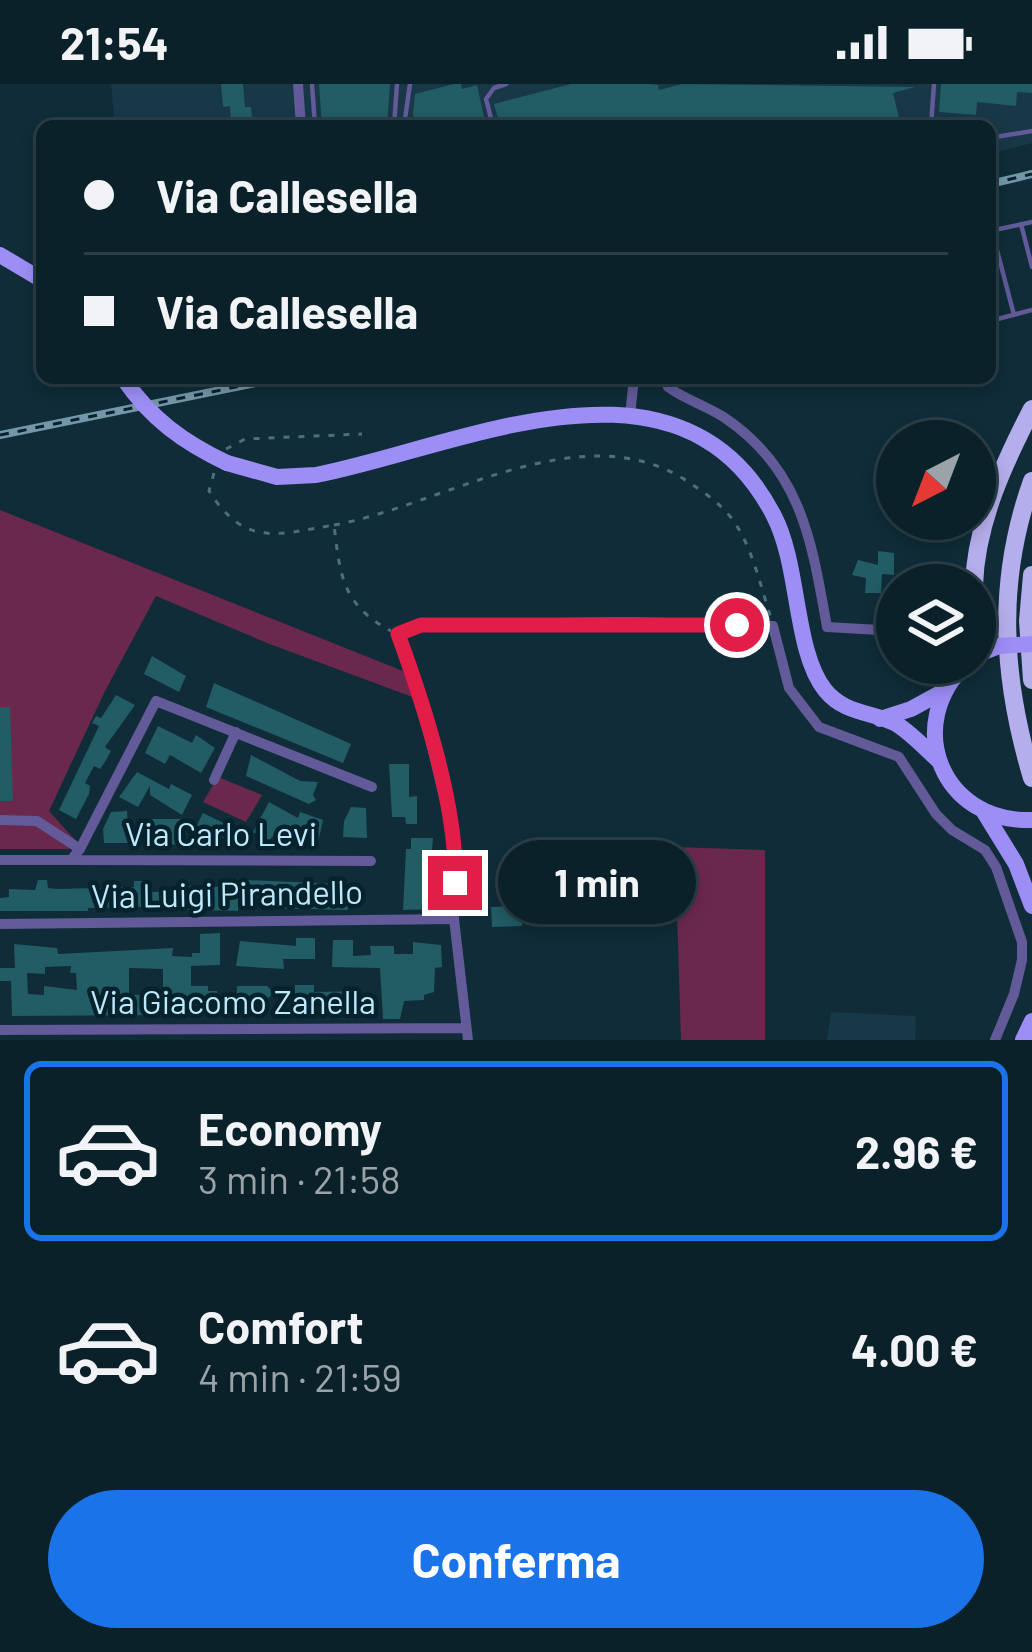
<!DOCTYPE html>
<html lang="it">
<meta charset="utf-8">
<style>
:root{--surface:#0b212a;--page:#192e36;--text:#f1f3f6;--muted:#9aa3a8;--line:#2b3e47;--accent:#1a73e8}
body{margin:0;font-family:Barlow,sans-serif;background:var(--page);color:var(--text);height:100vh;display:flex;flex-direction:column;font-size:45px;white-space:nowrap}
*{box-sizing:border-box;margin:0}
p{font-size:39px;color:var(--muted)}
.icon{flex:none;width:66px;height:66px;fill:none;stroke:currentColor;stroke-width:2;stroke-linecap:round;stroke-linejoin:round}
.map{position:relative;height:956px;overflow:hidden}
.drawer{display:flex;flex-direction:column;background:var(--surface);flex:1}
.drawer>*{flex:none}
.hud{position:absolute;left:36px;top:36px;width:960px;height:264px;border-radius:18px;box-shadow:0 6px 18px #0003,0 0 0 3px var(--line);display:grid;align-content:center;height:264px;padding:0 48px;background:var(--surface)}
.needle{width:78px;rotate:222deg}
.fabs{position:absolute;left:876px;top:336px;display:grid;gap:24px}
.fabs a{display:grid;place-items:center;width:120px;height:120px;border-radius:50%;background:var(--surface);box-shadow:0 6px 18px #0003,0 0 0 3px var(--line);font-size:60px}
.end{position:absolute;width:54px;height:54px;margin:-27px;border:15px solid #e11d48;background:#fff;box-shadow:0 0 0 6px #fff}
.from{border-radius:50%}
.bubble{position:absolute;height:84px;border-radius:42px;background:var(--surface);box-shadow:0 6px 18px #0003,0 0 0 3px var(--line);font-size:39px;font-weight:700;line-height:84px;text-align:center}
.hud b{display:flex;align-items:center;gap:42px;height:114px;font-size:45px}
.hud b+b{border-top:3px solid var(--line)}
.hud i{width:30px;height:30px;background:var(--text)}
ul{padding:21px 0 0;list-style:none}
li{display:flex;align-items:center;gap:36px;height:180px;margin:0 24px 18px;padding:0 24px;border:6px solid transparent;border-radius:18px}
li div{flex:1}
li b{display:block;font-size:45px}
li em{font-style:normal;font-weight:700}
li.current{border-color:var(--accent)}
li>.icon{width:108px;height:108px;stroke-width:1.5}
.cta{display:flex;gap:24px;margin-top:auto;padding:24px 48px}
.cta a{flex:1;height:138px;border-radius:72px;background:var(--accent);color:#fff;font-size:48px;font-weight:700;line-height:138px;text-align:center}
.status{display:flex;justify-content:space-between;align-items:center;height:84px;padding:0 60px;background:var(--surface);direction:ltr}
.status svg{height:33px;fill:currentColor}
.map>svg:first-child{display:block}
.built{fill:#183847}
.green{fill:#6b284d}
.building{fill:#225c65;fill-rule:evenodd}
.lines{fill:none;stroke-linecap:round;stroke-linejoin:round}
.path{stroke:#4d6f7d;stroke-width:3;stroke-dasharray:6 9;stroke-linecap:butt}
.lane{stroke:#625a99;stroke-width:4.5}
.street{stroke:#625a99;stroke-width:10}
.primary{stroke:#9d8ef6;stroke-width:16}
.highway{stroke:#b5aeec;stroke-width:18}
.rail-casing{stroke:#7397a7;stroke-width:8}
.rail{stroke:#05222d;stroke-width:3;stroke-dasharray:9;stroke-linecap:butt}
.primary-bridge{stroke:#9d8ef6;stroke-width:16}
.route{stroke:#e11d48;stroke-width:15}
.labels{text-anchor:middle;stroke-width:9;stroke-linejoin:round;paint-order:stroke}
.street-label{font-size:33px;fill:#bee8fb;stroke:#05222d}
</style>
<div class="status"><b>21:54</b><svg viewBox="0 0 49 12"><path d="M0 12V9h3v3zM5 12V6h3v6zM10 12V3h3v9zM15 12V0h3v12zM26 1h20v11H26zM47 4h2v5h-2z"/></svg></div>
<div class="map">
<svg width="1032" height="956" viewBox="0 0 1032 956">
<rect width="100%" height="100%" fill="#0f2c38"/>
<path class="built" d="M 111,0 L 1032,0 L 1032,59 L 990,70 L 990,42 L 115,42 Z
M 831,928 L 916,932 L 915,956 L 827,956 Z"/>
<path class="green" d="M 0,426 L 408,589 L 415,614 L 267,559 L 156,512 L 104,609 L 49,727 L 75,756 L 69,765 L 0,765 Z
M 218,693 L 262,711 L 246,738 L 203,718 Z
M 675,763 L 765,766 L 765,956 L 681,956 Z"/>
<path class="building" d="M 221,0 L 243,0 L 245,23 L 251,23 L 252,33 L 239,34 L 239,40 L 231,40 L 230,22 L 223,23 Z
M 319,0 L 390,0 L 387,42 L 322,42 Z
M 454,0 L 461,0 L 462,5 L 477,1 L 486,42 L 416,42 L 413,30 L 415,10 Z
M 571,0 L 651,0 L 658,1 L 659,6 L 682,0 L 915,3 L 893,9 L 901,42 L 500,42 L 494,20 Z
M 941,0 L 1032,0 L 1032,9 L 1017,8 L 1016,22 L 977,18 L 976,31 L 939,28 Z
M 878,467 L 894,469 L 894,491 L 882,490 L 881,509 L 865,509 L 866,494 L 852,491 L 858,476 L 878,481 Z
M 152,572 L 186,592 L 179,608 L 144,590 Z
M 214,599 L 351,660 L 343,679 L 206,623 Z
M 116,611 L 135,621 L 105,663 L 111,667 L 105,678 L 100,685 L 94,682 L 85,699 L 90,702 L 89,710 L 76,735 L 59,726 L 99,642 L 92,639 L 96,632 L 101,634 Z
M 0,623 L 10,623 L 13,717 L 0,717 Z
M 158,642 L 192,659 L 196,651 L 215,664 L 201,689 L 170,671 L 165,680 L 145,669 Z
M 251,671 L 300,697 L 318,698 L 313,711 L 316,716 L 309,720 L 246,692 Z
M 389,680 L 409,680 L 409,713 L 417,712 L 417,740 L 406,740 L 405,733 L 392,733 Z
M 137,688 L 169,705 L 171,700 L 192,711 L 182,731 L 150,711 L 150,702 L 138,723 L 119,713 Z
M 269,718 L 298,734 L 300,728 L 323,736 L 318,759 L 278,748 L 269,756 L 253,748 Z
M 351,723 L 366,724 L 367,754 L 343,753 L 344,737 Z
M 127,727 L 129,759 L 104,759 L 103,745 L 111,728 Z
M 203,729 L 238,746 L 232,759 L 220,753 L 217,759 L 194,747 Z
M 150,735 L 181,735 L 176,744 L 182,746 L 182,761 L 147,759 Z
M 411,754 L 433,754 L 430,788 L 434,792 L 434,825 L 403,826 L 406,765 L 411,765 Z
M 223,795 L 339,800 L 345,802 L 348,826 L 268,824 L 268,815 L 238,816 L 238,827 L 163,825 L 163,819 L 143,819 L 143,823 L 88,824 L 88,827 L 0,827 L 0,814 L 9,813 L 9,805 L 35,806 L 38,796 L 47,796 L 48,804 L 57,805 L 134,803 L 134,797 L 149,797 L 149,808 L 189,807 L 189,802 L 223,803 Z
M 521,822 L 522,842 L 492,843 L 491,823 Z
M 220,849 L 220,881 L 191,882 L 191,902 L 208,902 L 208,907 L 217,907 L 216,933 L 197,930 L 197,922 L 155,923 L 155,931 L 12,932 L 11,897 L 0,897 L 0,884 L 15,884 L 14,860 L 57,864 L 58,870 L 173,864 L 172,872 L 192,873 L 192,869 L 200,869 L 200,850 ZM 71,882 L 70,889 L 76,889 L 77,906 L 44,902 L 44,911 L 28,910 L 27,889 L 45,890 L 45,883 ZM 129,884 L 163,885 L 163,910 L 129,911 Z
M 296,854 L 315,854 L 315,875 L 283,875 L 284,885 L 236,882 L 240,857 L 296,862 Z
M 333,856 L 353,856 L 353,872 L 371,871 L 370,862 L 394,862 L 394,870 L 413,870 L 413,858 L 441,861 L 442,883 L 435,884 L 434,908 L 424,911 L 424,916 L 404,917 L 400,935 L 383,935 L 380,884 L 332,883 Z
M 295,901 L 314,901 L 314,908 L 359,907 L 360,927 L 295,929 Z
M 237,902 L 267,902 L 274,909 L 268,914 L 268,927 L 236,924 Z"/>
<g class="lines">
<path class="path" d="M 226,365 L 245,355 L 362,350
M 214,389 L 209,407 C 245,463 275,451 334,441 C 340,491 342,521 391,547
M 334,441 C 442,422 581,328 687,397 C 705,409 723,421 735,439 C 753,466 761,504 771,534"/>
<path class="lane" d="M 312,0 L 315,42
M 394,42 L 397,0
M 404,42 L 410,0
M 493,42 L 486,15 L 494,4 L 506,0
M 931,42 L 934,0
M 990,54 L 1032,47
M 1021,140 L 1032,183
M 990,147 L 1032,138
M 992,147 L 1014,231
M 990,237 L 1032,226"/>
<path class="street" d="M 298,0 L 301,42
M 666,294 L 668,303 C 686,316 707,322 725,334 C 802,386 812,459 827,543 L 897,547
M 630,331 L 634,294
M 214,696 L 236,648
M 0,736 L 37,737 L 80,765 L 71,776 L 0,776
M 80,765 L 156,617 L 372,703
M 71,776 L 371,777
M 0,840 L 454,835
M 0,946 L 466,944
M 468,956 L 454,835 L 456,762 L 424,630 L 398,550 L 421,541 L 628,538 L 773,542 L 789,604 L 819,643 L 899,673 L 936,730 L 952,746 L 985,766 L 996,783 L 1022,858 L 1022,876 L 1014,910 L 995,956"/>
<path class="primary" d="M 0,171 L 42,196
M 227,379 L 277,393 L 316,391 C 460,363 681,250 774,432 C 800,482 794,567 825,606 C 845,631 873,627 898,641 C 913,651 926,665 939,677
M 967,579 C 902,641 942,739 1032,736
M 880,635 L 911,625 L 944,607
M 984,728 L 1016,780 L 1032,822
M 1023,956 L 1032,937"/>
<path class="highway" d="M 1032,397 C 996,498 1002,593 1032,694
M 1032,491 L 1028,537 L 1032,596
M 974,501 C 976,439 1004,379 1032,325
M 965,580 L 966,579"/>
<defs>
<path id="rail" d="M 990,100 L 1032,90
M 0,351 L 280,294"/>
</defs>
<use href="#rail" class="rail-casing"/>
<use href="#rail" class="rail"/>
<path class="primary-bridge" d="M 123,294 C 151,335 183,358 227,379
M 981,569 L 999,562 L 1032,560"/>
</g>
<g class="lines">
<path class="route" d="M 455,799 C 458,724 424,621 398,550 L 421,541 L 737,541"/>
</g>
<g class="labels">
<g class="street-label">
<text x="221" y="762">Via Carlo Levi</text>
<text transform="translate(227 810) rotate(-1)" y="12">Via Luigi Pirandello</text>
<text x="233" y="930">Via Giacomo Zanella</text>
</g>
</g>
</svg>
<div class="fabs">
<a><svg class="needle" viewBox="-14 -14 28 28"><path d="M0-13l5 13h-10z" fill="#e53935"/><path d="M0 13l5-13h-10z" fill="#9aa3a8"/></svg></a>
<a><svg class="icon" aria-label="layers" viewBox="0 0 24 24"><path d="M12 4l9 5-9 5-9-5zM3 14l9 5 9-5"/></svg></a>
</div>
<i class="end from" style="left:737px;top:541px"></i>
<i class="end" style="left:455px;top:799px"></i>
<div class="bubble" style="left:498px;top:756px;width:198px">1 min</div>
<div class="hud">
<b><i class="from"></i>Via Callesella</b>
<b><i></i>Via Callesella</b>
</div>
</div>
<section class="drawer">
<ul>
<li class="current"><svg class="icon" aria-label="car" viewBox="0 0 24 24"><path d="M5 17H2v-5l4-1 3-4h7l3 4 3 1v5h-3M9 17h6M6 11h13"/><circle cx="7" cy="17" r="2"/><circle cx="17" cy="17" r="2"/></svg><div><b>Economy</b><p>3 min · 21:58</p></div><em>2.96 €</em></li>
<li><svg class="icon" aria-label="car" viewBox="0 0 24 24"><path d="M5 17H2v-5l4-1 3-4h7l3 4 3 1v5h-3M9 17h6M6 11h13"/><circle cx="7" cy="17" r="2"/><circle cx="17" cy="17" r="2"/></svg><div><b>Comfort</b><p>4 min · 21:59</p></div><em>4.00 €</em></li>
</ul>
<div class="cta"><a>Conferma</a></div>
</section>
